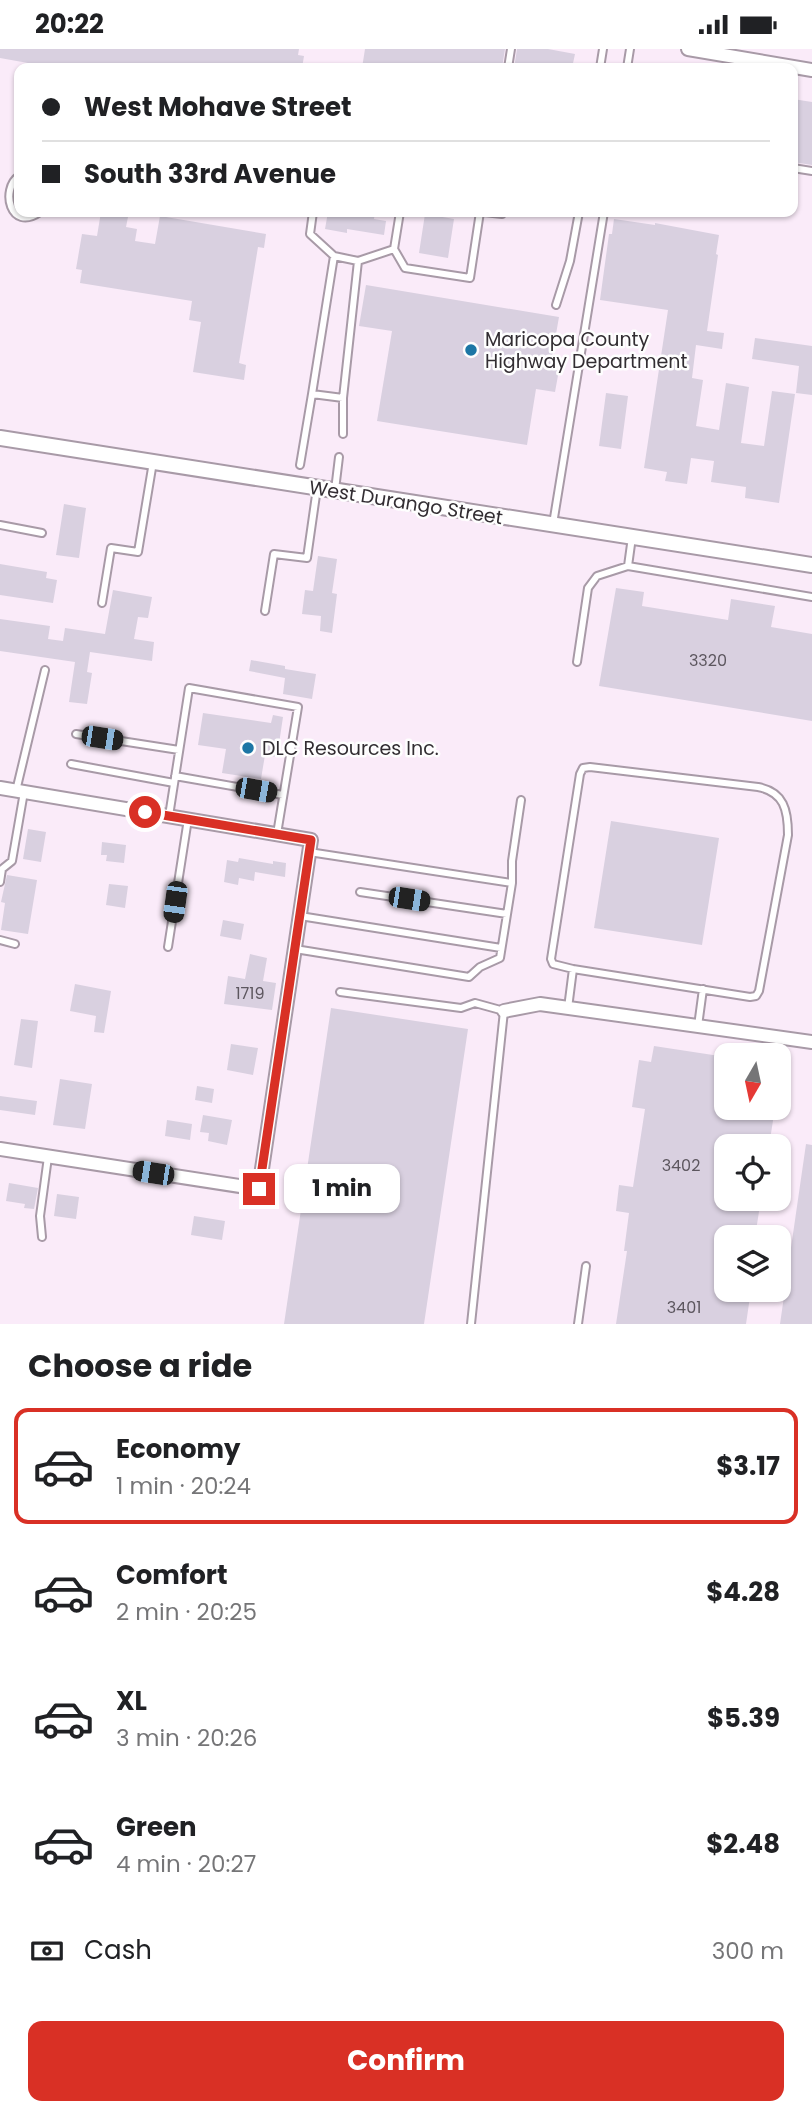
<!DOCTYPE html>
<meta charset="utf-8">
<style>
:root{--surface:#fff;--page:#f2f2f2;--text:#202124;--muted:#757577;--line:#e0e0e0;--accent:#d93025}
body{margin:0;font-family:Poppins,sans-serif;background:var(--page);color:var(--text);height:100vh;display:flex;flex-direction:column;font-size:26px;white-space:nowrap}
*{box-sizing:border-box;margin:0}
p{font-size:23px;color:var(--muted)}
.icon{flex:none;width:38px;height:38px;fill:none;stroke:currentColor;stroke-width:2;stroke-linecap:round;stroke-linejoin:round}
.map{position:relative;height:1275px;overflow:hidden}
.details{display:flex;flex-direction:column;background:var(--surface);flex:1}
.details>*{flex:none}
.top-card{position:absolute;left:14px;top:14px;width:784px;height:154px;border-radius:14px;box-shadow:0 2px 5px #0004;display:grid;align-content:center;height:154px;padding:0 28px;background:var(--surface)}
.needle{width:46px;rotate:189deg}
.controls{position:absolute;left:714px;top:994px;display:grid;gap:14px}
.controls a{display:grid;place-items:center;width:77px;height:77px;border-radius:14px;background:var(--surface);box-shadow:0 2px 5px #0004;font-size:35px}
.end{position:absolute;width:32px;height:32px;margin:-16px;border:9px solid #d93025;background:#fff;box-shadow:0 0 0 4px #fff}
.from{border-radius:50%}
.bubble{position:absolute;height:49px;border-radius:14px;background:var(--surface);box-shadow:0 2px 5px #0004;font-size:23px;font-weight:700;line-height:49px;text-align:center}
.car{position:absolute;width:21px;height:42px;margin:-21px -10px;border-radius:9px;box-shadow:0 0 5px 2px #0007;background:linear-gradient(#222 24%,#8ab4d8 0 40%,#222 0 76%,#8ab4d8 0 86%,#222 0)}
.top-card b{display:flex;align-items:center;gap:24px;height:66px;font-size:26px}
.top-card b+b{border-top:2px solid var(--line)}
.top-card i{width:18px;height:18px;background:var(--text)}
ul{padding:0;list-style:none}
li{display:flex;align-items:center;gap:21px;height:116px;margin:0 14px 10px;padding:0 14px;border:4px solid transparent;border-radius:14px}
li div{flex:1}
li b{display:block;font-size:26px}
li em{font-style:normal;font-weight:700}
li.on{border-color:var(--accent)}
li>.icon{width:63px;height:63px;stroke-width:1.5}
h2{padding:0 28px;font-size:32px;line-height:84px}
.pay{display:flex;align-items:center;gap:18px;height:77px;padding:0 28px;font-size:26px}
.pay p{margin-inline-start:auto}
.button{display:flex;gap:14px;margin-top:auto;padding:14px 28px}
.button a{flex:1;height:80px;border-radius:14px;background:var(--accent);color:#fff;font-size:28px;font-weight:700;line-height:80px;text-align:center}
.status{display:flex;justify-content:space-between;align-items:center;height:49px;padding:0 35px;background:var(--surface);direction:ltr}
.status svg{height:19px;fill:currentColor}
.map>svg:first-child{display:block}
.building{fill:#d9d0e0}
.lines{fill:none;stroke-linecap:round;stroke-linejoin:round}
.service-casing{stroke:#a89aa7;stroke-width:10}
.minor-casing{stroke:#a89aa7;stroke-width:16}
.tertiary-casing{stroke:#a89aa7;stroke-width:18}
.service{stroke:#fff;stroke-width:6}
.minor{stroke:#fff;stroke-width:12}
.tertiary{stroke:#fff;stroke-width:14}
.route{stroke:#d93025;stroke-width:9}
.poi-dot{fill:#1c76a5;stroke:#fefefe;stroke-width:2.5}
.labels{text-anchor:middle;stroke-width:5;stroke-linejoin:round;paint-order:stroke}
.number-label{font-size:16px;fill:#5c565e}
.poi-label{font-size:19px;fill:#322d32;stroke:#fefefe;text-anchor:start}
.street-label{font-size:19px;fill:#322d32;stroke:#fefefe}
</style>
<div class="status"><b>20:22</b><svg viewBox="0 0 49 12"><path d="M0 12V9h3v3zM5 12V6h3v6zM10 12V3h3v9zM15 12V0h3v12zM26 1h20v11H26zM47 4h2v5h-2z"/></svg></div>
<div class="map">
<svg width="812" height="1275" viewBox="0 0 812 1275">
<rect width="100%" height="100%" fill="#faebf9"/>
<path class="building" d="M 0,0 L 299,0 L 298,6 L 304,7 L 302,19 L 39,19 L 39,16 L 0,9 Z
M 365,0 L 505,0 L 502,19 L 362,19 Z
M 517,0 L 548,0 L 575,5 L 572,19 L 514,19 Z
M 793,50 L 812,53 L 812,116 L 793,113 Z
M 101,163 L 129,163 L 126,178 L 137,180 L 135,192 L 155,195 L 160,167 L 266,185 L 264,199 L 258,198 L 239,314 L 246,316 L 244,331 L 193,323 L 201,273 L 189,271 L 192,252 L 80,234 L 82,221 L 76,220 L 82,185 L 97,187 Z
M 328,163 L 375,163 L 374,170 L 386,172 L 384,186 L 347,180 L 347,184 L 325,180 Z
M 425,165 L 454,170 L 448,209 L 419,204 Z
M 614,170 L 655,176 L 655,174 L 719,186 L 716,205 L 718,206 L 707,282 L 724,284 L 722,300 L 696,296 L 692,329 L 703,331 L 696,377 L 719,381 L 726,334 L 749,338 L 741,394 L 764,397 L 772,342 L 795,345 L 779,454 L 745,449 L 746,438 L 711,433 L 714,412 L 691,409 L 687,435 L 665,432 L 667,423 L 644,419 L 668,261 L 600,251 L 609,185 L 612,185 Z
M 366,236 L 559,268 L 550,319 L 559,321 L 555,343 L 536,340 L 527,396 L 377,372 L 392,282 L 359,277 Z
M 755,289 L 812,297 L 812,346 L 796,344 L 799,317 L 752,310 Z
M 606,344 L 628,347 L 621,400 L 599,397 Z
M 64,455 L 86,459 L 79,509 L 56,506 Z
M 318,507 L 337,510 L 332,544 L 337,545 L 332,584 L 320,582 L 321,567 L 302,565 L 305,541 L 313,542 Z
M 0,515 L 47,523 L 46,529 L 57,531 L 53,554 L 0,546 Z
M 616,539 L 644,543 L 642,557 L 728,571 L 731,550 L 775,557 L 771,578 L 812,585 L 812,672 L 599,637 Z
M 113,541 L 152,548 L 148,569 L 138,568 L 134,590 L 154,593 L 152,612 L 90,603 L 87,623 L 92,624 L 87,655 L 69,653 L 75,613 L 0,602 L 0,570 L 50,577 L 48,590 L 63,592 L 65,579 L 105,585 Z
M 251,611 L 285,617 L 285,620 L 316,625 L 312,650 L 283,645 L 285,629 L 249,622 Z
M 203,664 L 271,674 L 273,666 L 283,668 L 277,708 L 265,706 L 261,730 L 222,724 L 226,700 L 198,696 Z
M 611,772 L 719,789 L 702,896 L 594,879 Z
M 28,780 L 46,783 L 41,813 L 23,810 Z
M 102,793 L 126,796 L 124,814 L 106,812 L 107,806 L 101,806 Z
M 239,809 L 273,815 L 273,812 L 286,814 L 285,828 L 255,823 L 254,832 L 239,829 L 238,836 L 224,833 L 227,811 L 238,813 Z
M 7,826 L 37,831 L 28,885 L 1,881 L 5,854 L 1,853 Z
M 109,835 L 128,837 L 125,859 L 106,856 Z
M 223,871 L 244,875 L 241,891 L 220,887 Z
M 250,905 L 267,909 L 263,932 L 276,934 L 272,961 L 224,955 L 228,927 L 245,930 Z
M 75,935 L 111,942 L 104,984 L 94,983 L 96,967 L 70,962 Z
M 331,959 L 468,980 L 424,1275 L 284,1275 Z
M 21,970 L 38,972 L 32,1019 L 14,1016 Z
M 231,995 L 258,999 L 253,1026 L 227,1021 Z
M 654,997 L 726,1008 L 726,1059 L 775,1059 L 769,1097 L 726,1097 L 726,1150 L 761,1150 L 755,1188 L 726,1188 L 726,1241 L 751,1241 L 746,1275 L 616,1275 L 627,1202 L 624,1202 L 629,1164 L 616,1162 L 619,1136 L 633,1138 L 645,1060 L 632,1058 L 639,1011 L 651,1013 Z
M 60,1030 L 92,1035 L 85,1080 L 53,1076 Z
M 197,1037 L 214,1040 L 212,1054 L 195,1051 Z
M 0,1047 L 37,1052 L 35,1066 L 0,1061 Z
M 203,1066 L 232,1071 L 227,1096 L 208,1092 L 209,1084 L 200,1083 Z
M 167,1071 L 192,1075 L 190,1091 L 165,1087 Z
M 806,1095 L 812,1096 L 812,1275 L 780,1275 Z
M 9,1134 L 38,1139 L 34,1160 L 24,1159 L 25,1155 L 6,1152 Z
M 57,1145 L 79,1148 L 76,1170 L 54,1167 Z
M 194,1167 L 225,1172 L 222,1191 L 191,1186 Z"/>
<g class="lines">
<defs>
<path id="service" d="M 508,19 L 511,0
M 600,19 L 603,0
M 627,19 L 630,0
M 793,119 L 812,122
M 19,127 C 0,140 10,184 40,163
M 313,163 L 310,185 L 334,207 L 312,345 L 343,349
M 400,163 L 394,200 L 405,219 L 470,229 L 480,163
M 484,163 L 502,165 L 502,163
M 334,207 L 358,212
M 556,256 L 570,212 L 579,163
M 343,385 L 343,349 L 358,212 L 394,200
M 300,416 L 312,345
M 335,441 L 339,408
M 553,475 L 604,163
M 0,476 L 42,484
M 628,517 L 632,488
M 102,554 L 111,499 L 138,503 L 153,413
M 265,562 L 274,505 L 307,509 L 317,439
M 577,613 L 588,539 L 597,527 L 628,517 L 812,548
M 76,685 L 179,701
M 71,715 L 174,734
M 590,718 L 758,738 C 784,743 788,761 788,786 L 759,942 L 756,947 L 750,948 L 573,920 L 553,915 L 551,910 L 580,725 L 583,719 Z
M 175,727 L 283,746
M 16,742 L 45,621
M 169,767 L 189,639 L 298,658 L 277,785
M 0,833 L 2,820 L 12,812 L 24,743
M 512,834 L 512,812 L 521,751
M 360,843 L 507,865
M 300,867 L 501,899
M 0,891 L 15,895
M 168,898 L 188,770
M 295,900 L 469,928 L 480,918 L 500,909 L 512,834 L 309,803
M 340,943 L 461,959 L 475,954 L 504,962 L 471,1275
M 568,959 L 573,920
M 698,977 L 703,940
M 42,1188 L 40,1167 L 48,1108
M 578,1275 L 586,1217"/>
<path id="minor" d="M 688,0 L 812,21
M 0,739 L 311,791 L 259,1140 L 0,1100
M 504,962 L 540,955 L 812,993"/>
<path id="tertiary" d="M 0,389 L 812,516"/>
</defs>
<use href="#service" class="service-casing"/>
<use href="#minor" class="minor-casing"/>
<use href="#tertiary" class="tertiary-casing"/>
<use href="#service" class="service"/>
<use href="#minor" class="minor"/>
<use href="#tertiary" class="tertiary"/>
</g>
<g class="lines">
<path class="route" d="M 145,763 L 311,791 L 259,1140"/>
</g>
<g class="poi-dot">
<circle cx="471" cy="301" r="7"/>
<circle cx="248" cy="699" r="7"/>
</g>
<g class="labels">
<g class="number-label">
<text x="708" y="617">3320</text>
<text x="250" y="950">1719</text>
<text x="681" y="1122">3402</text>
<text x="684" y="1264">3401</text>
</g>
<g class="poi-label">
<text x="485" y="297">Maricopa County<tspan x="485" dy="22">Highway Department</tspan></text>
<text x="262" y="706">DLC Resources Inc.</text>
</g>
<g class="street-label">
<text transform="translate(406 453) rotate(9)" y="7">West Durango Street</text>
</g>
</g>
</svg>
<div class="controls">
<a><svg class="needle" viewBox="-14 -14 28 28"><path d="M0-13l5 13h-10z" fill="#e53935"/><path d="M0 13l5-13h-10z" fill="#757577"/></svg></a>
<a><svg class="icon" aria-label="locate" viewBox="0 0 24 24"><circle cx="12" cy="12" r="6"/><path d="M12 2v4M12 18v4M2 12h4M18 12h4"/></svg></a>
<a><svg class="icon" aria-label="layers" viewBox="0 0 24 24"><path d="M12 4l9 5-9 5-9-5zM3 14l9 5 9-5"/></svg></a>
</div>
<i class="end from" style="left:145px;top:763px"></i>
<i class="end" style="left:259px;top:1140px"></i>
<div class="bubble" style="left:284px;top:1115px;width:116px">1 min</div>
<i class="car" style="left:102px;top:689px;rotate:99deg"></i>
<i class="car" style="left:256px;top:741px;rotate:100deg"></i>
<i class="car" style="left:409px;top:850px;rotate:99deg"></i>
<i class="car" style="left:175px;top:853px;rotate:188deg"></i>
<i class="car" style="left:153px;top:1124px;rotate:279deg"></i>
<div class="top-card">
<b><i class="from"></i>West Mohave Street</b>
<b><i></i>South 33rd Avenue</b>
</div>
</div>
<section class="details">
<h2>Choose a ride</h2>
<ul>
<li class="on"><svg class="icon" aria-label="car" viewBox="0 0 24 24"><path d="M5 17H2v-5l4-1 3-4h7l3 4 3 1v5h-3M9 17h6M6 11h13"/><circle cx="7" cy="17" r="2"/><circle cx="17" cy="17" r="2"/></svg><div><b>Economy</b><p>1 min · 20:24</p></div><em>$3.17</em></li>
<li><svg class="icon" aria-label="car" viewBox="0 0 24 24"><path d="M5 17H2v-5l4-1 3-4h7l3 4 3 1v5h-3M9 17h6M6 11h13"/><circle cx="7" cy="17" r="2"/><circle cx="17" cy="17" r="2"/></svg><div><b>Comfort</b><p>2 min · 20:25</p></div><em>$4.28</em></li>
<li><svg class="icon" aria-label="car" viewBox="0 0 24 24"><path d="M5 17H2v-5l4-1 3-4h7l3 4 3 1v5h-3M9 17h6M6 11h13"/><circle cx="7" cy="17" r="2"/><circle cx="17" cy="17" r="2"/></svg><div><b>XL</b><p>3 min · 20:26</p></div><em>$5.39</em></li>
<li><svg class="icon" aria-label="car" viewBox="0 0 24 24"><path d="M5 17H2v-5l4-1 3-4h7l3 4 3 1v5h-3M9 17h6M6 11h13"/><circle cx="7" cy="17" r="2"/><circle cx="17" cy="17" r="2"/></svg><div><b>Green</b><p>4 min · 20:27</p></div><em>$2.48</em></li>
</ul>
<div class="pay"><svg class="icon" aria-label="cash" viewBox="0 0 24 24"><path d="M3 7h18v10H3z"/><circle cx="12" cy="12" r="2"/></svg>Cash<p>300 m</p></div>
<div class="button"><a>Confirm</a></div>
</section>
